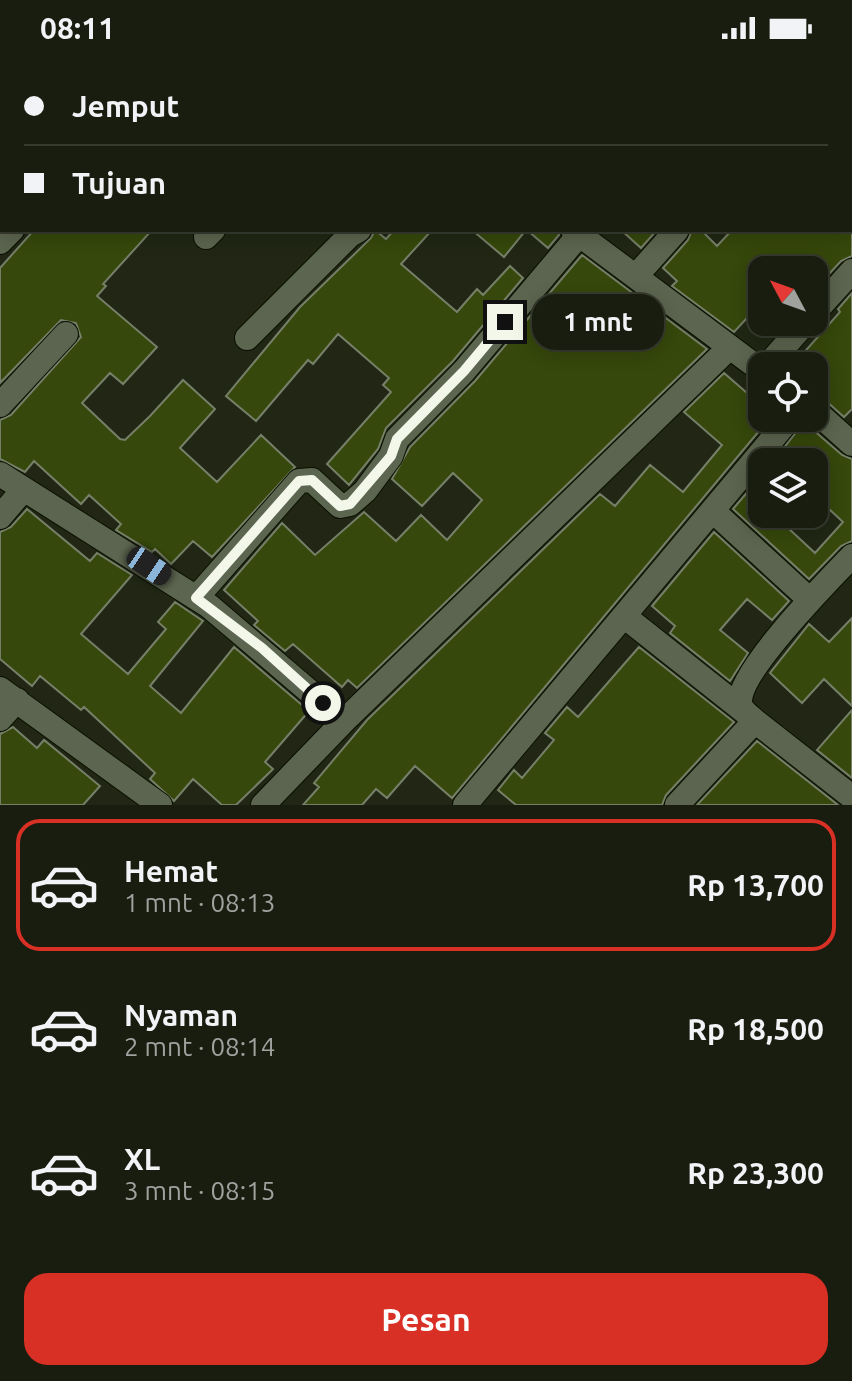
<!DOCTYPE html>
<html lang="id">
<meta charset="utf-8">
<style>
:root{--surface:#191d0f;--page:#222618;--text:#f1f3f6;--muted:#9fa29e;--line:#373b2f;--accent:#d93025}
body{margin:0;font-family:Ubuntu,sans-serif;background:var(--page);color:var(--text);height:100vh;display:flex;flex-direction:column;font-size:30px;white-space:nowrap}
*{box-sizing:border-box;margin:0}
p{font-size:26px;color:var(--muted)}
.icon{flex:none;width:44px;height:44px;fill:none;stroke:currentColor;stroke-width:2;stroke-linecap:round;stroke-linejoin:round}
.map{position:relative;height:749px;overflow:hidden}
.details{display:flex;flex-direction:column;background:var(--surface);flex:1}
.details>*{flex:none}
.banner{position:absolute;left:0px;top:0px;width:852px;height:176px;box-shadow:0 4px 20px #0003,0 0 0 2px var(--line);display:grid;align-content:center;height:176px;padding:0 24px;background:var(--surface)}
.needle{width:52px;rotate:311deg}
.tools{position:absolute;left:748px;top:200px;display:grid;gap:16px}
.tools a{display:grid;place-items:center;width:80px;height:80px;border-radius:16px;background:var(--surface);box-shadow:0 4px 20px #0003,0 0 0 2px var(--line);font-size:40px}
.end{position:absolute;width:36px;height:36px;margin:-18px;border:10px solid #f2f7ea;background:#111;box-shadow:0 0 0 4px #111}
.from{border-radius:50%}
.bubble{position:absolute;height:56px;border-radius:24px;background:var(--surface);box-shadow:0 4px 20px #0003,0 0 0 2px var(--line);font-size:26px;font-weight:600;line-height:56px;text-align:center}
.car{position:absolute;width:24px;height:48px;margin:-24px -12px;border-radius:10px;box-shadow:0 0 6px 2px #0007;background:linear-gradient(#222 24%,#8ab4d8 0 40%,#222 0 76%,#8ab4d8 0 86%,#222 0)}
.banner b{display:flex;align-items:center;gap:28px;height:76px;font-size:30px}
.banner b+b{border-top:2px solid var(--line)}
.banner i{width:20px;height:20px;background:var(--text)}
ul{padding:14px 0 0;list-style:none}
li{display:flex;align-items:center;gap:24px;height:132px;margin:0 16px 12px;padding:0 8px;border:4px solid transparent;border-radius:24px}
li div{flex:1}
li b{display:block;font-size:30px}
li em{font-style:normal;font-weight:600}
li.selected{border-color:var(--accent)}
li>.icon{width:72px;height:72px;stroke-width:1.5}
.primary-button{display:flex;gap:16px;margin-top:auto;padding:16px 24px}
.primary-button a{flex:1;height:92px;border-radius:24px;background:var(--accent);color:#fff;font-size:32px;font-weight:600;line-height:92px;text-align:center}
.status{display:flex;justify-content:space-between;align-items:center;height:56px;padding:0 40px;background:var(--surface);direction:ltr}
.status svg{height:22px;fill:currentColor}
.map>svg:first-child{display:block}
.building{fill:#36480b;stroke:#767f68;stroke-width:2}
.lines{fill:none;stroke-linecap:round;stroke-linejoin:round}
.street-casing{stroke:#0a1001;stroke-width:26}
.street{stroke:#5c654f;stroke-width:24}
.route{stroke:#f2f7ea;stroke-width:10}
</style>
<div class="status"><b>08:11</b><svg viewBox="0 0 49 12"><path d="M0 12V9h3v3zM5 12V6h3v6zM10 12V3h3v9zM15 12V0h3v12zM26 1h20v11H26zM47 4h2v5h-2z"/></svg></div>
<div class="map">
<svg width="852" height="749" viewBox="0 0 852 749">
<rect width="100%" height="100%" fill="#212714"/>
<path class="building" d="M 34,174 L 152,174 L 103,228 L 106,230 L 97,240 L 157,291 L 123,328 L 110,317 L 82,347 L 120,383 L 125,384 L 150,360 L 183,324 L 215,353 L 180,392 L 217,426 L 261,379 L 295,411 L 212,501 L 193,485 L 171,508 L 155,493 L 152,496 L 116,474 L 121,468 L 89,439 L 81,448 L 34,405 L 25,416 L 0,403 L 0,364 L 11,359 L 81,281 L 76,267 L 61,264 L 0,327 L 0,212 Z
M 375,174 L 386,183 L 394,174 L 432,174 L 401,208 L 457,256 L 477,233 L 483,239 L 510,210 L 523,222 L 453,305 L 386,372 L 378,393 L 349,429 L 327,408 L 391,336 L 383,329 L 389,322 L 338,278 L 313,308 L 308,304 L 256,365 L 226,340 L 300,251 L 371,182 Z
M 472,174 L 526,174 L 504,201 Z
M 527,174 L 558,174 L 559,179 L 548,192 Z
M 621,174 L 657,174 L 641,192 Z
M 692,174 L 701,174 L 717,190 L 732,174 L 852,174 L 852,200 L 841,205 L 815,233 L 814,214 L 762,214 L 762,246 L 734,276 L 672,230 L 677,225 L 663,212 L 688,184 Z
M 582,199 L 707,293 L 357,632 L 348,624 L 342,631 L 293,588 L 285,595 L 254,569 L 258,565 L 224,534 L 282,467 L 315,499 L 364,456 L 396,485 L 421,459 L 447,484 L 482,444 L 453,417 L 422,450 L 392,423 L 410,391 L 475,325 Z
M 852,237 L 852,353 L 844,361 L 824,343 L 814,339 L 814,310 L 792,310 L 840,256 L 838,253 Z
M 724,317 L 762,350 L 762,362 L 770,362 L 452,742 L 415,710 L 387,742 L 376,733 L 362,749 L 303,749 L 319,731 L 314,727 L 367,664 L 600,438 L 615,450 L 650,409 L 683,436 L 722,389 L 684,356 Z
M 804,366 L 842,399 L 852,403 L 852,485 L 841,490 L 809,523 L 733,453 L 762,419 L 762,458 L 773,458 L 815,497 L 843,466 L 814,439 L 814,406 L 773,406 Z
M 27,453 L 90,505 L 97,497 L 132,519 L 81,578 L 128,618 L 166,573 L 158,566 L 175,546 L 203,565 L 150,630 L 181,657 L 234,591 L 309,655 L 265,706 L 273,713 L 236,749 L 222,749 L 193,723 L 174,745 L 150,723 L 155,717 L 84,651 L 81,654 L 40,620 L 32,630 L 0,603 L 0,476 L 11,471 Z
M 714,476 L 789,545 L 772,564 L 747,543 L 720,574 L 748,597 L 730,625 L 670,577 L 675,570 L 652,550 Z
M 852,562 L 852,650 L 824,623 L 802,647 L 770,617 L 809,568 L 829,586 Z
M 639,591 L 734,666 L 666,739 L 662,749 L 516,749 L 498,734 L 514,714 L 522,722 L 554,684 L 545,677 L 567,651 L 578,661 Z
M 852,654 L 852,722 L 817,694 Z
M 13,671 L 37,692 L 44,684 L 100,730 L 83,749 L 0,749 L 0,678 Z
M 757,685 L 838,749 L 697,749 Z"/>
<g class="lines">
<defs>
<path id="street" d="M 372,0 L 374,2
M 179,2 L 181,0
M 405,2 L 407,0
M 484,2 L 486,0
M 657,2 L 658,0
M 828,2 L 830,0
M 573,174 L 762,315
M 206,181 L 213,174
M 0,186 L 12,174
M 636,220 L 677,174
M 814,257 L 852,215
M 247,282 L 350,179 L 359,174
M 767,310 L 806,266
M 0,349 L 66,278
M 814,354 L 852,388
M 0,418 L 209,550 L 344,665
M 713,455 L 809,543
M 0,461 L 23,434
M 852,500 C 828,525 740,614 740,646 C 740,654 749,659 755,665 L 852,741
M 196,542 L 299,425 L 312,424 L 340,450 L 350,448 L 365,435 L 391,400 L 397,383 L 464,315 L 579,179
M 624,560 L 744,655
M 0,633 L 160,749
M 0,663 L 17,644
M 263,749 L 344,665 L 729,292
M 465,749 L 790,362
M 677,749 L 755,665"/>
</defs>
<use href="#street" class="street-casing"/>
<use href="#street" class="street"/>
</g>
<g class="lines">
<path class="route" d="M 323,647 L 262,592 L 196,542 L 299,425 L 312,424 L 340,450 L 350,448 L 391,400 L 397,383 L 464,315 L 505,266"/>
</g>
</svg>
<div class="tools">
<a><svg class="needle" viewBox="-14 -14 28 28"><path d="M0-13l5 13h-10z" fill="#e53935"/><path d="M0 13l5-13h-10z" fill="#9fa29e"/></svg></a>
<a><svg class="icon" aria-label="locate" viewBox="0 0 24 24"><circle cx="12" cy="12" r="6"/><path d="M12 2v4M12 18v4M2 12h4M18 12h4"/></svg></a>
<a><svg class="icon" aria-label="layers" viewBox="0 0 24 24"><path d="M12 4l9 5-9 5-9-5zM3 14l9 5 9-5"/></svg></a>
</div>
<i class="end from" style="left:323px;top:647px"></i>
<i class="end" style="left:505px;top:266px"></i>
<div class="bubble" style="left:532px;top:238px;width:132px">1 mnt</div>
<i class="car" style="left:149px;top:510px;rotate:124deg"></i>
<div class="banner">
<b><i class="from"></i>Jemput</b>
<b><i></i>Tujuan</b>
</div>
</div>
<section class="details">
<ul>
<li class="selected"><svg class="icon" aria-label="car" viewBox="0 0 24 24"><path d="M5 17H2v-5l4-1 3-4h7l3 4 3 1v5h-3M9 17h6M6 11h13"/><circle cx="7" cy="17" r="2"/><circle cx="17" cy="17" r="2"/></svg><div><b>Hemat</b><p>1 mnt · 08:13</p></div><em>Rp 13,700</em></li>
<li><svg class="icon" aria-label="car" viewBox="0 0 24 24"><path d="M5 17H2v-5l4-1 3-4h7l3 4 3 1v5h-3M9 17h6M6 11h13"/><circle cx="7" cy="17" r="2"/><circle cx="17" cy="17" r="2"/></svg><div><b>Nyaman</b><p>2 mnt · 08:14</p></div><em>Rp 18,500</em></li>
<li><svg class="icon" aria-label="car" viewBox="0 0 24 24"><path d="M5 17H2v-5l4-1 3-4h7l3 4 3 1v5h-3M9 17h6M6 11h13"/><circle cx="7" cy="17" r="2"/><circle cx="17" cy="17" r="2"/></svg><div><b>XL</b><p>3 mnt · 08:15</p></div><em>Rp 23,300</em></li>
</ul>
<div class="primary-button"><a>Pesan</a></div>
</section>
